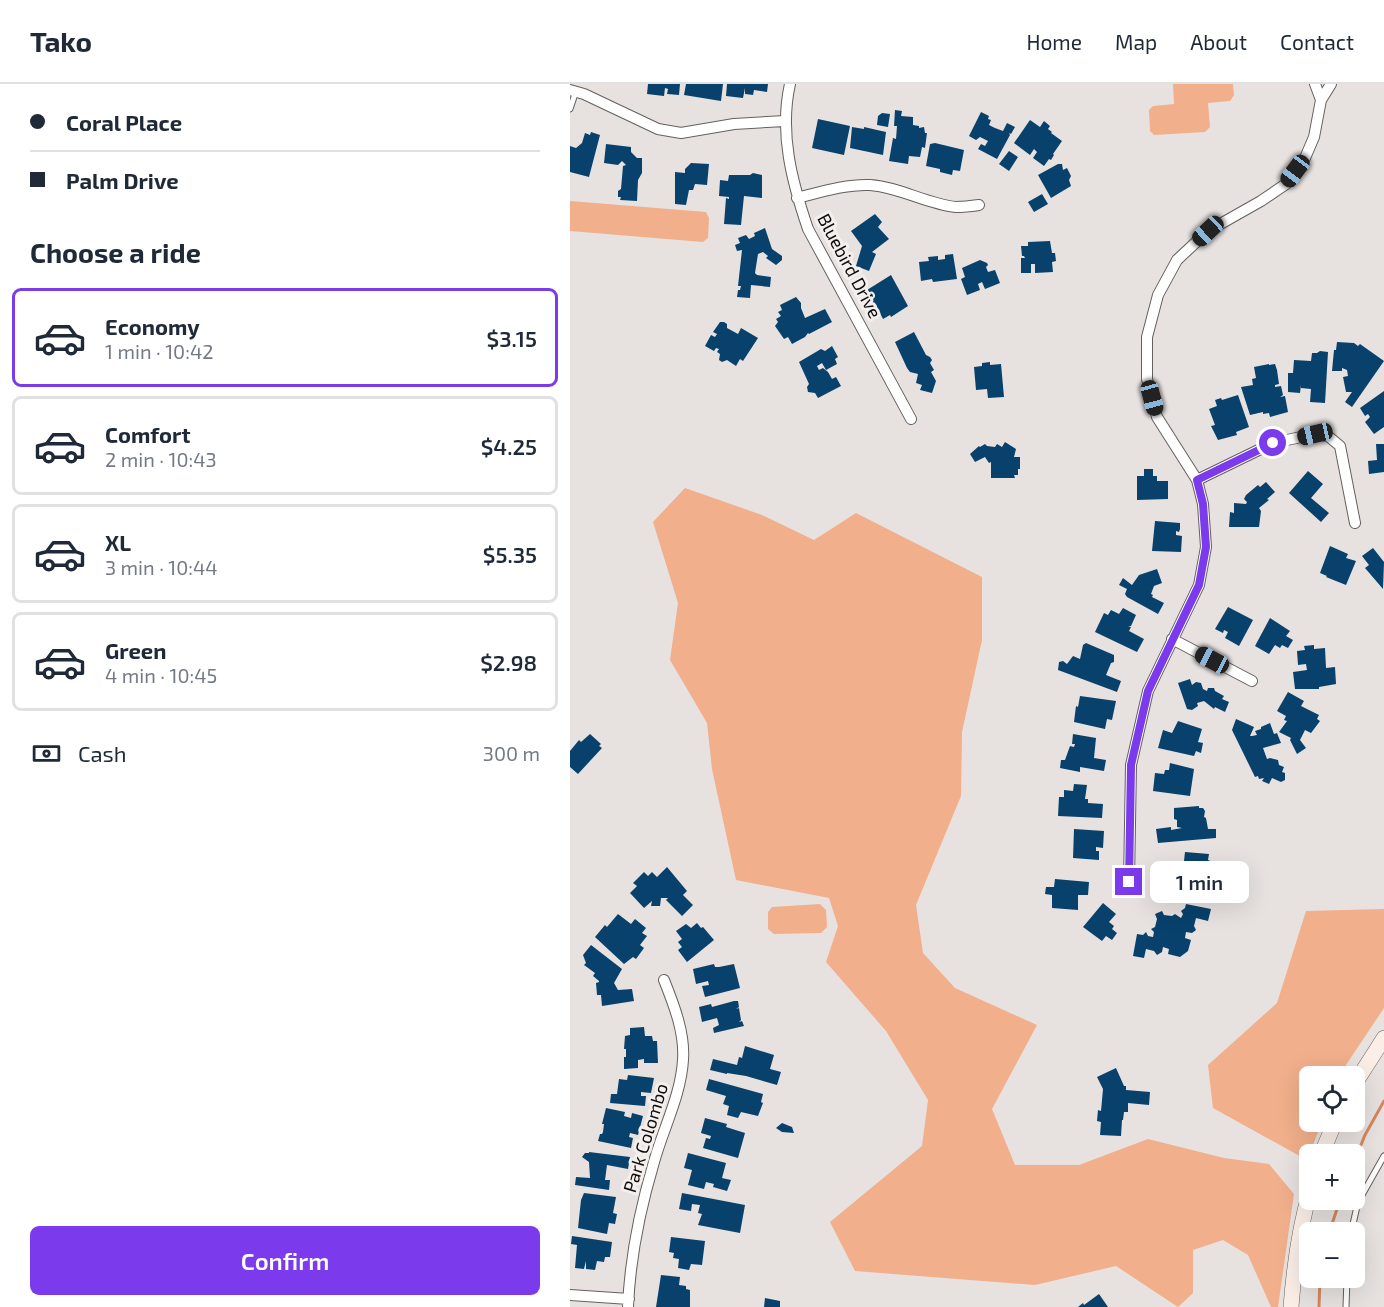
<!DOCTYPE html>
<meta charset="utf-8">
<style>
:root{--surface:#fff;--page:#f2f2f3;--text:#1f2937;--muted:#747a83;--line:#e0e1e3;--accent:#7c3aed}
body{margin:0;font-family:"Exo 2",sans-serif;background:var(--page);color:var(--text);height:100vh;display:flex;flex-direction:column;font-size:22px;white-space:nowrap}
*{box-sizing:border-box;margin:0}
p{font-size:20px;color:var(--muted)}
.icon{flex:none;width:33px;height:33px;fill:none;stroke:currentColor;stroke-width:2;stroke-linecap:round;stroke-linejoin:round}
.map{position:relative;flex:1;overflow:hidden}
.sheet{display:flex;flex-direction:column;background:var(--surface);width:570px}
.sheet>*{flex:none}
.guide{display:grid;align-content:center;height:132px;padding:0 30px;background:var(--surface)}
.fabs{position:absolute;left:729px;top:982px;display:grid;gap:12px}
.fabs a{display:grid;place-items:center;width:66px;height:66px;border-radius:9px;background:var(--surface);box-shadow:0 6px 24px #0002;font-size:30px}
.end{position:absolute;width:27px;height:27px;margin:-14px;border:8px solid #7c3aed;background:#fff;box-shadow:0 0 0 3px #fff}
.from{border-radius:50%}
.bubble{position:absolute;height:42px;border-radius:9px;background:var(--surface);box-shadow:0 6px 24px #0002;font-size:20px;font-weight:600;line-height:42px;text-align:center}
.car{position:absolute;width:18px;height:36px;margin:-18px -9px;border-radius:8px;box-shadow:0 0 4px 2px #0007;background:linear-gradient(#222 24%,#8ab4d8 0 40%,#222 0 76%,#8ab4d8 0 86%,#222 0)}
.guide b{display:flex;align-items:center;gap:21px;height:57px;font-size:22px}
.guide b+b{border-top:2px solid var(--line)}
.guide i{width:15px;height:15px;background:var(--text)}
ul{padding:0;list-style:none}
li{display:flex;align-items:center;gap:18px;height:99px;margin:0 12px 9px;padding:0 18px;border:3px solid var(--line);border-radius:9px}
li div{flex:1}
li b{display:block;font-size:22px}
li em{font-style:normal;font-weight:600}
li.current{border-color:var(--accent)}
li>.icon{width:54px;height:54px;stroke-width:1.5}
h2{padding:0 30px;font-size:27px;line-height:72px}
.pay{display:flex;align-items:center;gap:15px;height:66px;padding:0 30px;font-size:22px}
.pay p{margin-inline-start:auto}
.cta{display:flex;gap:12px;margin-top:auto;padding:12px 30px}
.cta a{flex:1;height:69px;border-radius:9px;background:var(--accent);color:#fff;font-size:24px;font-weight:600;line-height:69px;text-align:center}
header{display:flex;align-items:center;gap:36px;box-sizing:border-box;height:84px;padding:0 30px;background:var(--surface);border-bottom:2px solid var(--line)}
header strong{font-size:28px}
nav{display:flex;gap:33px;margin-inline-start:auto;font-size:21px}
main{display:flex;flex:1;min-height:0}
.map>svg:first-child{display:block}
.green{fill:#f1af8b}
.lines{fill:none;stroke-linecap:round;stroke-linejoin:round}
.stream{stroke:#d6875c;stroke-width:3}
.building{fill:#08416b}
.service-casing{stroke:#64605e;stroke-width:7}
.minor-casing{stroke:#64605e;stroke-width:12}
.secondary-casing{stroke:#64605e;stroke-width:16}
.service{stroke:#fff;stroke-width:5}
.minor{stroke:#fff;stroke-width:10}
.secondary{stroke:#faeee7;stroke-width:15}
.route{stroke:#7c3aed;stroke-width:8}
.labels{text-anchor:middle;stroke-width:6;stroke-linejoin:round;paint-order:stroke}
.street-label{font-size:18px;fill:#0e0d0c;stroke:#f4efed}
</style>
<header>
<strong>Tako</strong>
<nav><a>Home</a><a>Map</a><a>About</a><a>Contact</a></nav>
</header>
<main>
<section class="sheet">
<div class="guide">
<b><i class="from"></i>Coral Place</b>
<b><i></i>Palm Drive</b>
</div>
<h2>Choose a ride</h2>
<ul>
<li class="current"><svg class="icon" aria-label="car" viewBox="0 0 24 24"><path d="M5 17H2v-5l4-1 3-4h7l3 4 3 1v5h-3M9 17h6M6 11h13"/><circle cx="7" cy="17" r="2"/><circle cx="17" cy="17" r="2"/></svg><div><b>Economy</b><p>1 min · 10:42</p></div><em>$3.15</em></li>
<li><svg class="icon" aria-label="car" viewBox="0 0 24 24"><path d="M5 17H2v-5l4-1 3-4h7l3 4 3 1v5h-3M9 17h6M6 11h13"/><circle cx="7" cy="17" r="2"/><circle cx="17" cy="17" r="2"/></svg><div><b>Comfort</b><p>2 min · 10:43</p></div><em>$4.25</em></li>
<li><svg class="icon" aria-label="car" viewBox="0 0 24 24"><path d="M5 17H2v-5l4-1 3-4h7l3 4 3 1v5h-3M9 17h6M6 11h13"/><circle cx="7" cy="17" r="2"/><circle cx="17" cy="17" r="2"/></svg><div><b>XL</b><p>3 min · 10:44</p></div><em>$5.35</em></li>
<li><svg class="icon" aria-label="car" viewBox="0 0 24 24"><path d="M5 17H2v-5l4-1 3-4h7l3 4 3 1v5h-3M9 17h6M6 11h13"/><circle cx="7" cy="17" r="2"/><circle cx="17" cy="17" r="2"/></svg><div><b>Green</b><p>4 min · 10:45</p></div><em>$2.98</em></li>
</ul>
<div class="pay"><svg class="icon" aria-label="cash" viewBox="0 0 24 24"><path d="M3 7h18v10H3z"/><circle cx="12" cy="12" r="2"/></svg>Cash<p>300 m</p></div>
<div class="cta"><a>Confirm</a></div>
</section>
<div class="map">
<svg width="814" height="1223" viewBox="0 0 814 1223">
<rect width="100%" height="100%" fill="#e7e2e0"/>
<path class="green" d="M 603,0 L 663,0 L 664,11 L 660,17 L 638,19 L 640,43 L 635,48 L 584,51 L 580,47 L 579,26 L 583,22 L 604,20 Z
M 0,117 L 136,128 L 139,134 L 138,154 L 133,158 L 0,147 Z
M 115,404 L 192,431 L 244,456 L 286,429 L 412,493 L 412,556 L 392,648 L 391,712 L 346,821 L 353,869 L 385,904 L 467,941 L 422,1025 L 445,1081 L 509,1081 L 578,1055 L 654,1074 L 699,1080 L 724,1110 L 708,1223 L 701,1223 L 678,1171 L 653,1156 L 623,1166 L 623,1209 L 608,1223 L 546,1182 L 465,1201 L 285,1187 L 260,1138 L 352,1062 L 358,1016 L 316,947 L 256,878 L 268,842 L 259,814 L 166,796 L 142,685 L 137,639 L 100,576 L 108,519 L 83,438 Z
M 250,820 L 256,826 L 257,843 L 251,849 L 204,850 L 198,845 L 198,828 L 202,823 Z
M 814,825 L 814,924 L 776,981 L 771,993 L 740,993 L 740,1038 L 752,1038 L 737,1076 L 643,1024 L 638,981 L 707,919 L 736,827 Z"/>
<g class="lines">
<path class="stream" d="M 784,1078 L 795,1051 L 814,1017
M 759,1149 L 770,1116
M 749,1223 L 750,1194"/>
</g>
<path class="building" d="M 78,0 L 110,0 L 109,11 L 97,10 L 98,5 L 95,4 L 94,12 L 77,10 Z
M 116,0 L 153,0 L 151,17 L 114,11 Z
M 157,0 L 198,0 L 197,8 L 184,6 L 183,11 L 175,10 L 175,4 L 173,14 L 156,12 Z
M 325,26 L 332,27 L 331,32 L 343,33 L 343,41 L 349,42 L 349,44 L 354,43 L 355,49 L 357,49 L 355,64 L 352,63 L 350,73 L 339,72 L 338,80 L 319,77 L 323,54 L 326,55 L 327,42 L 324,42 Z
M 411,28 L 419,32 L 418,35 L 421,36 L 419,41 L 425,44 L 433,47 L 437,39 L 445,43 L 441,50 L 439,49 L 440,51 L 427,75 L 408,65 L 411,60 L 415,62 L 418,57 L 410,53 L 406,56 L 399,52 Z
M 312,29 L 320,30 L 318,43 L 307,41 L 308,32 Z
M 248,35 L 280,42 L 274,71 L 242,64 Z
M 460,36 L 470,43 L 474,37 L 480,42 L 478,45 L 482,48 L 481,49 L 492,57 L 483,70 L 484,71 L 481,76 L 479,75 L 474,82 L 463,74 L 467,68 L 464,65 L 460,71 L 444,59 Z
M 282,43 L 294,45 L 294,43 L 316,48 L 313,71 L 280,64 Z
M 21,48 L 30,51 L 19,93 L 0,88 L 0,62 L 6,64 L 12,59 L 15,49 L 20,51 Z
M 365,59 L 394,66 L 390,87 L 383,86 L 382,91 L 370,88 L 370,85 L 356,82 L 360,60 Z
M 36,60 L 61,63 L 61,68 L 67,74 L 72,74 L 72,89 L 68,96 L 67,117 L 50,116 L 51,113 L 48,113 L 48,107 L 51,105 L 53,82 L 56,81 L 52,77 L 48,81 L 34,79 Z
M 439,67 L 448,73 L 439,87 L 429,80 Z
M 121,79 L 139,80 L 137,101 L 125,100 L 123,106 L 119,106 L 116,121 L 105,120 L 105,88 L 115,89 L 115,85 Z
M 488,80 L 492,80 L 493,86 L 497,84 L 501,92 L 499,96 L 501,102 L 481,114 L 468,91 Z
M 183,89 L 192,91 L 192,114 L 174,112 L 171,141 L 154,140 L 156,114 L 159,115 L 159,113 L 149,112 L 150,96 L 158,97 L 159,91 L 180,91 Z
M 472,110 L 478,120 L 464,128 L 458,118 Z
M 305,130 L 312,138 L 308,143 L 319,155 L 302,168 L 306,170 L 299,187 L 286,182 L 292,162 L 281,147 Z
M 195,144 L 202,165 L 212,172 L 212,176 L 206,181 L 196,174 L 198,172 L 193,168 L 188,170 L 185,189 L 187,191 L 201,193 L 200,203 L 181,201 L 180,214 L 167,213 L 168,206 L 170,206 L 171,202 L 168,202 L 172,166 L 167,167 L 165,161 L 170,159 L 168,154 L 176,151 L 179,155 L 185,152 L 184,149 Z
M 480,157 L 482,169 L 485,169 L 486,177 L 482,178 L 483,188 L 465,189 L 465,180 L 461,180 L 461,189 L 451,189 L 451,174 L 455,174 L 454,172 L 452,172 L 451,162 L 458,162 L 458,158 Z
M 383,170 L 387,195 L 363,198 L 362,195 L 351,197 L 349,178 L 359,177 L 358,173 L 368,172 L 368,176 L 375,175 L 375,171 Z
M 410,176 L 417,179 L 418,181 L 416,183 L 418,188 L 425,186 L 430,199 L 415,205 L 412,198 L 408,200 L 410,206 L 397,211 L 391,195 L 395,193 L 392,184 Z
M 321,191 L 338,222 L 321,233 L 320,231 L 313,235 L 306,221 L 304,222 L 297,206 Z
M 226,213 L 231,219 L 231,224 L 235,234 L 255,225 L 262,238 L 239,250 L 238,249 L 235,253 L 222,260 L 218,253 L 214,255 L 205,242 L 208,238 L 206,235 L 211,232 L 208,228 L 212,226 L 210,221 Z
M 150,238 L 154,238 L 157,240 L 157,244 L 168,250 L 171,244 L 188,254 L 173,277 L 170,275 L 166,282 L 157,276 L 152,278 L 149,276 L 150,270 L 147,268 L 149,265 L 146,264 L 144,267 L 135,262 L 141,251 L 145,253 L 147,250 L 143,248 Z
M 344,248 L 356,271 L 360,273 L 362,276 L 360,279 L 364,286 L 361,288 L 366,297 L 362,309 L 350,306 L 352,301 L 346,299 L 348,290 L 340,288 L 337,284 L 325,258 Z
M 767,258 L 784,259 L 788,262 L 790,260 L 814,277 L 782,323 L 775,318 L 782,308 L 776,308 L 773,293 L 778,292 L 777,286 L 772,284 L 772,287 L 762,287 L 764,266 L 766,266 Z
M 262,262 L 268,273 L 265,275 L 267,280 L 256,286 L 252,279 L 247,282 L 249,286 L 253,284 L 258,288 L 262,295 L 266,293 L 271,302 L 248,314 L 245,309 L 238,308 L 237,303 L 239,300 L 229,278 L 251,265 L 255,267 Z
M 750,267 L 758,268 L 755,319 L 740,318 L 741,305 L 731,304 L 731,301 L 730,309 L 718,308 L 718,289 L 723,289 L 724,276 L 741,277 L 742,269 L 747,269 Z
M 420,278 L 420,281 L 431,280 L 434,313 L 418,314 L 417,305 L 406,306 L 404,283 L 412,282 L 412,279 Z
M 699,280 L 699,281 L 705,280 L 707,286 L 709,300 L 705,301 L 705,303 L 711,302 L 713,311 L 710,313 L 715,312 L 718,328 L 700,333 L 699,329 L 693,330 L 693,328 L 680,331 L 671,303 L 683,301 L 682,295 L 686,294 L 684,283 Z
M 814,307 L 814,343 L 804,350 L 795,338 L 800,333 L 798,330 L 795,332 L 790,324 Z
M 668,311 L 679,343 L 666,348 L 667,351 L 648,356 L 641,342 L 645,341 L 639,325 L 647,322 L 645,316 L 651,314 L 652,316 Z
M 435,358 L 446,365 L 444,373 L 450,373 L 450,385 L 448,385 L 448,391 L 444,391 L 445,394 L 421,394 L 421,378 L 419,379 L 415,373 L 405,378 L 400,370 L 409,362 L 410,363 L 415,360 L 417,362 L 425,363 L 427,360 L 432,363 Z
M 806,360 L 814,360 L 814,388 L 799,390 L 798,377 L 807,376 Z
M 574,385 L 583,385 L 583,392 L 587,392 L 587,397 L 598,397 L 598,415 L 567,416 L 567,392 L 574,392 Z
M 738,387 L 753,400 L 741,414 L 759,429 L 751,438 L 719,409 Z
M 696,398 L 705,408 L 697,415 L 699,416 L 689,424 L 691,427 L 689,443 L 659,443 L 660,428 L 664,429 L 664,419 L 676,420 L 677,418 L 674,415 L 676,411 L 688,401 L 690,403 Z
M 585,437 L 610,439 L 610,445 L 609,448 L 606,447 L 606,451 L 612,452 L 611,468 L 582,467 Z
M 760,462 L 778,470 L 776,474 L 786,477 L 776,501 L 756,493 L 757,492 L 750,489 Z
M 803,464 L 814,478 L 813,505 L 795,484 L 799,481 L 792,472 Z
M 587,485 L 592,499 L 584,502 L 581,510 L 583,511 L 582,513 L 594,519 L 588,530 L 557,513 L 555,510 L 557,505 L 549,501 L 553,494 L 562,501 L 569,491 Z
M 658,523 L 683,536 L 669,562 L 655,554 L 658,548 L 654,546 L 653,549 L 645,545 Z
M 553,524 L 566,531 L 561,542 L 558,542 L 561,543 L 559,547 L 574,555 L 567,568 L 525,548 L 534,529 L 538,531 L 541,526 L 549,530 Z
M 700,534 L 720,547 L 716,552 L 723,556 L 718,564 L 712,561 L 710,564 L 705,561 L 699,570 L 685,562 Z
M 516,559 L 544,571 L 544,578 L 541,579 L 536,591 L 551,597 L 547,608 L 488,586 L 489,578 L 493,577 L 497,580 L 503,572 L 510,575 L 513,561 Z
M 744,561 L 744,565 L 755,564 L 756,584 L 765,583 L 766,600 L 749,603 L 749,605 L 725,605 L 723,588 L 737,586 L 736,580 L 728,581 L 727,567 L 735,566 L 734,562 Z
M 620,595 L 622,601 L 626,598 L 631,599 L 633,605 L 637,607 L 638,604 L 644,604 L 645,607 L 654,612 L 652,615 L 659,618 L 655,628 L 645,623 L 644,625 L 634,617 L 627,619 L 628,622 L 622,626 L 617,625 L 608,599 Z
M 718,608 L 734,617 L 731,622 L 749,631 L 747,635 L 750,637 L 741,649 L 735,646 L 730,656 L 736,664 L 727,670 L 720,656 L 721,654 L 709,648 L 717,637 L 714,636 L 716,632 L 707,627 Z
M 510,612 L 546,617 L 542,636 L 537,635 L 535,645 L 504,638 L 506,622 L 508,623 Z
M 666,635 L 684,643 L 680,652 L 682,652 L 687,651 L 685,647 L 691,645 L 691,643 L 700,639 L 704,650 L 707,649 L 711,659 L 693,664 L 697,675 L 700,674 L 708,676 L 709,681 L 714,683 L 712,688 L 715,689 L 715,696 L 711,698 L 702,694 L 699,700 L 692,697 L 694,694 L 689,695 L 688,692 L 685,693 L 662,646 Z
M 608,637 L 632,645 L 628,658 L 633,659 L 631,669 L 626,667 L 624,672 L 588,664 L 593,646 L 602,649 Z
M 20,650 L 31,660 L 29,662 L 32,664 L 8,690 L 0,683 L 0,667 L 9,656 L 11,658 Z
M 503,650 L 526,654 L 524,674 L 536,676 L 534,687 L 510,683 L 510,688 L 490,684 L 491,676 L 495,676 L 500,662 L 504,663 L 505,660 L 502,660 Z
M 600,679 L 624,685 L 620,712 L 583,707 L 585,689 L 594,690 L 595,686 L 599,686 Z
M 504,700 L 517,701 L 515,715 L 518,715 L 518,719 L 533,720 L 532,734 L 488,732 L 489,713 L 494,713 L 494,706 L 503,707 Z
M 629,722 L 629,724 L 633,724 L 635,727 L 634,733 L 636,734 L 638,745 L 646,745 L 646,754 L 588,759 L 586,745 L 601,743 L 601,746 L 612,744 L 607,743 L 607,736 L 604,735 L 604,724 Z
M 504,745 L 534,747 L 533,764 L 526,763 L 526,767 L 529,767 L 529,776 L 503,774 Z
M 615,768 L 639,770 L 638,776 L 643,778 L 640,799 L 607,797 L 609,778 L 614,777 Z
M 97,783 L 117,807 L 113,811 L 123,821 L 112,832 L 96,816 L 98,814 L 91,814 L 90,822 L 81,822 L 82,817 L 74,824 L 60,809 L 67,802 L 63,799 L 74,788 L 78,792 L 82,788 L 87,793 Z
M 485,795 L 519,798 L 518,811 L 508,811 L 508,826 L 482,824 L 482,811 L 475,810 L 476,803 L 484,803 Z
M 533,819 L 546,830 L 539,838 L 544,842 L 542,845 L 547,849 L 542,856 L 536,852 L 532,857 L 513,843 Z
M 616,820 L 641,825 L 638,837 L 626,834 L 624,842 L 626,846 L 622,849 L 616,848 L 615,854 L 621,856 L 618,867 L 610,873 L 598,870 L 599,865 L 593,863 L 592,868 L 587,871 L 584,867 L 576,865 L 574,874 L 563,872 L 567,850 L 573,851 L 576,848 L 578,852 L 583,853 L 584,848 L 581,845 L 585,843 L 587,835 L 585,830 L 592,827 L 594,831 L 602,832 L 605,830 L 611,834 L 613,830 L 611,827 L 615,824 Z
M 48,830 L 61,840 L 65,835 L 76,844 L 72,849 L 77,852 L 70,861 L 74,864 L 66,875 L 63,873 L 54,880 L 25,853 L 35,841 L 37,843 Z
M 127,839 L 131,844 L 133,843 L 144,856 L 117,878 L 108,866 L 112,863 L 108,858 L 112,855 L 106,847 L 116,840 L 121,844 Z
M 21,861 L 52,885 L 44,899 L 48,906 L 62,905 L 64,917 L 32,922 L 31,911 L 27,911 L 26,899 L 29,898 L 29,897 L 23,892 L 25,889 L 14,881 L 16,879 L 13,871 Z
M 144,880 L 145,883 L 149,883 L 164,880 L 170,904 L 135,913 L 132,902 L 139,901 L 138,897 L 126,900 L 123,885 Z
M 164,917 L 168,917 L 169,923 L 166,925 L 169,924 L 171,936 L 169,938 L 172,937 L 174,942 L 144,949 L 143,944 L 149,941 L 147,934 L 132,938 L 129,923 L 141,920 L 142,923 Z
M 74,943 L 75,952 L 82,952 L 83,957 L 87,957 L 88,979 L 74,979 L 74,975 L 68,976 L 68,984 L 54,985 L 54,973 L 56,973 L 56,965 L 54,965 L 55,952 L 60,951 L 60,944 Z
M 175,962 L 204,971 L 200,985 L 211,988 L 207,1001 L 176,992 L 157,989 L 157,990 L 140,986 L 143,975 L 167,981 L 169,973 L 172,974 Z
M 546,984 L 554,1002 L 556,1002 L 556,1006 L 580,1008 L 579,1021 L 558,1019 L 558,1028 L 554,1028 L 553,1036 L 552,1036 L 551,1052 L 530,1051 L 531,1038 L 527,1037 L 528,1026 L 531,1027 L 533,1005 L 527,993 Z
M 58,991 L 84,994 L 81,1009 L 71,1008 L 71,1012 L 76,1012 L 75,1022 L 40,1019 L 41,1010 L 47,1010 L 49,995 L 57,996 Z
M 139,995 L 193,1010 L 191,1018 L 193,1019 L 188,1032 L 171,1028 L 168,1034 L 157,1031 L 159,1022 L 153,1020 L 156,1012 L 136,1006 Z
M 36,1024 L 55,1028 L 54,1032 L 61,1034 L 62,1029 L 73,1032 L 68,1051 L 60,1049 L 59,1053 L 63,1054 L 61,1064 L 28,1057 L 30,1050 L 32,1050 L 33,1048 L 34,1040 L 32,1040 Z
M 135,1034 L 157,1040 L 156,1043 L 175,1049 L 168,1074 L 133,1064 L 136,1054 L 140,1055 L 141,1052 L 131,1049 Z
M 212,1039 L 222,1043 L 224,1049 L 212,1048 L 206,1044 Z
M 19,1068 L 60,1073 L 58,1085 L 37,1081 L 35,1096 L 40,1096 L 39,1106 L 5,1101 L 6,1093 L 20,1094 L 19,1078 L 12,1073 L 15,1069 L 19,1069 Z
M 118,1069 L 156,1079 L 152,1094 L 161,1096 L 157,1107 L 143,1103 L 144,1100 L 136,1098 L 134,1105 L 118,1101 L 122,1086 L 114,1084 Z
M 14,1109 L 46,1113 L 43,1129 L 47,1130 L 45,1140 L 39,1139 L 37,1150 L 8,1144 L 11,1116 Z
M 112,1109 L 175,1121 L 170,1149 L 128,1141 L 132,1130 L 128,1129 L 130,1121 L 122,1120 L 121,1127 L 109,1125 Z
M 2,1152 L 42,1158 L 40,1173 L 35,1173 L 34,1178 L 27,1177 L 25,1186 L 16,1185 L 16,1177 L 14,1185 L 5,1184 L 7,1161 L 1,1160 Z
M 101,1153 L 135,1157 L 132,1181 L 121,1180 L 119,1186 L 108,1184 L 109,1175 L 103,1174 L 104,1169 L 99,1168 Z
M 91,1191 L 110,1193 L 109,1201 L 116,1202 L 116,1205 L 120,1206 L 120,1223 L 86,1223 Z
M 529,1210 L 538,1223 L 508,1223 L 513,1219 L 514,1221 Z
M 195,1214 L 210,1217 L 210,1223 L 194,1223 Z"/>
<g class="lines">
<defs>
<path id="service" d="M 0,25 L 6,7
M 781,1149 L 788,1118 L 814,1072
M 776,1223 L 777,1194"/>
<path id="minor" d="M 220,0 C 209,49 222,98 238,145 L 341,335
M 745,0 L 751,16
M 0,6 L 14,10 L 88,45 L 111,49 L 164,40 L 215,37
M 227,114 C 251,108 276,100 300,101 C 330,103 356,120 386,123 C 393,123 402,122 409,121
M 627,396 L 703,359 L 745,350 L 758,352 L 770,362 L 785,439
M 602,555 L 682,597
M 559,798 L 561,681 L 578,607 L 629,501 L 636,463 L 633,420 L 627,396 L 587,333 L 577,295 L 577,253 L 588,211 L 607,176 L 638,147 L 691,117 L 716,100 L 735,74 L 744,53 L 751,16 L 761,0
M 0,1211 L 59,1215
M 58,1223 C 60,1174 70,1125 84,1078 C 93,1045 111,1011 113,976 C 115,949 104,921 94,896"/>
<path id="secondary" d="M 784,1001 L 814,954
M 751,1071 L 765,1038
M 721,1223 C 724,1184 729,1145 740,1108"/>
</defs>
<use href="#service" class="service-casing"/>
<use href="#minor" class="minor-casing"/>
<use href="#secondary" class="secondary-casing"/>
<use href="#service" class="service"/>
<use href="#minor" class="minor"/>
<use href="#secondary" class="secondary"/>
</g>
<g class="lines">
<path class="route" d="M 559,798 L 561,681 L 578,607 L 629,501 L 636,463 L 633,420 L 627,396 L 703,359"/>
</g>
<g class="labels">
<g class="street-label">
<text transform="translate(279 182) rotate(62)" y="6">Bluebird Drive</text>
<text transform="translate(76 1054) rotate(-73)" y="6">Park Colombo</text>
</g>
</g>
</svg>
<div class="fabs">
<a><svg class="icon" aria-label="locate" viewBox="0 0 24 24"><circle cx="12" cy="12" r="6"/><path d="M12 2v4M12 18v4M2 12h4M18 12h4"/></svg></a>
<a>+</a>
<a>−</a>
</div>
<i class="end from" style="left:703px;top:359px"></i>
<i class="end" style="left:559px;top:798px"></i>
<div class="bubble" style="left:580px;top:777px;width:99px">1 min</div>
<i class="car" style="left:725px;top:87px;rotate:217deg"></i>
<i class="car" style="left:638px;top:147px;rotate:227deg"></i>
<i class="car" style="left:582px;top:314px;rotate:165deg"></i>
<i class="car" style="left:745px;top:350px;rotate:257deg"></i>
<i class="car" style="left:642px;top:576px;rotate:298deg"></i>
</div>
</main>
